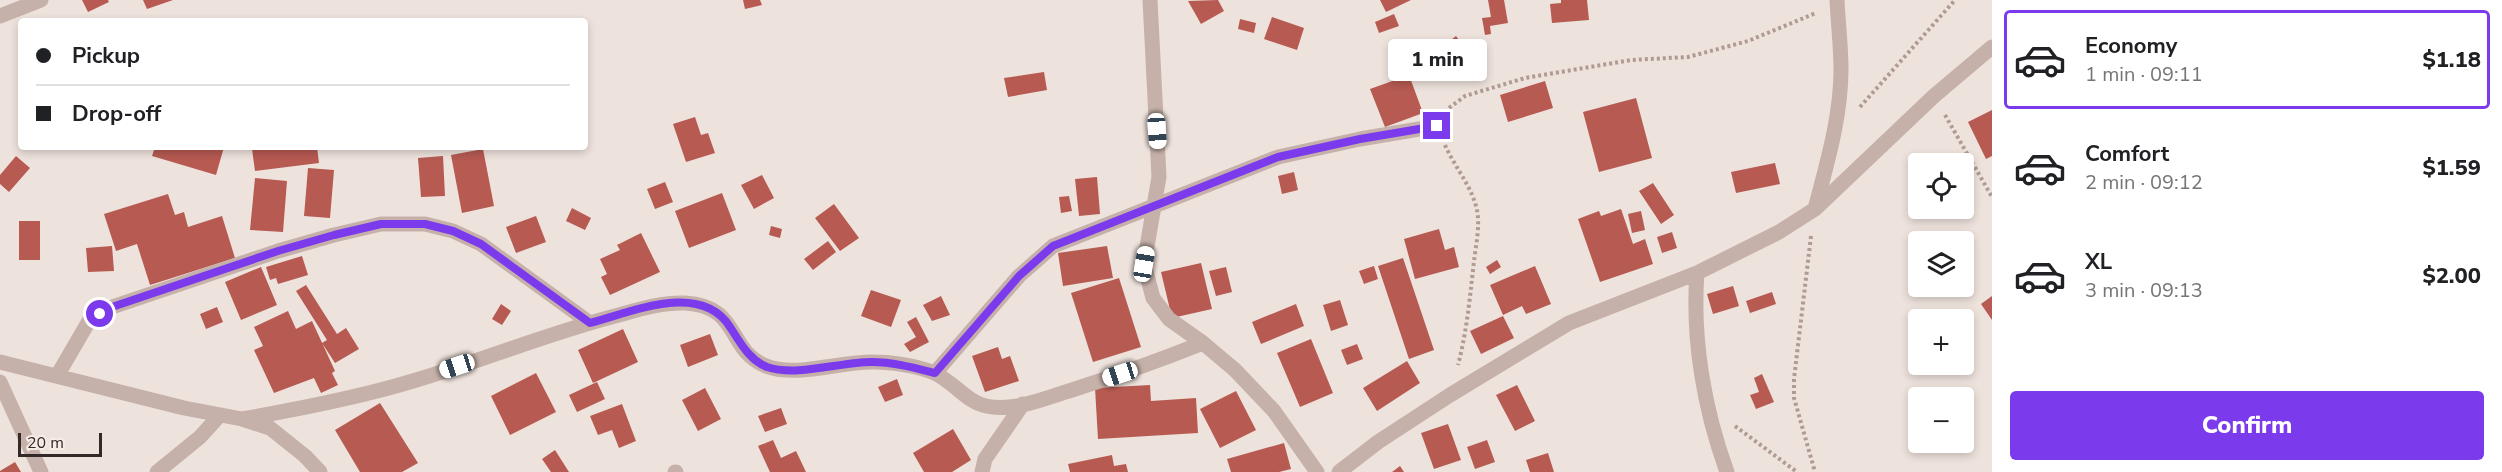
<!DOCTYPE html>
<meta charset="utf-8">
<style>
:root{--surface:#fff;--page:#f6f6f6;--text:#202124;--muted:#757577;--line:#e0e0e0;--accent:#7c3aed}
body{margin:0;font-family:"Nunito Sans",sans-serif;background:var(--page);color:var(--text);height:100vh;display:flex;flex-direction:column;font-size:22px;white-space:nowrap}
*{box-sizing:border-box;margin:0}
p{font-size:20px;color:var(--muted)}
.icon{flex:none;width:33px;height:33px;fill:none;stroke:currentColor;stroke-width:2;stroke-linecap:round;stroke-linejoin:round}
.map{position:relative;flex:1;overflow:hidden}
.sheet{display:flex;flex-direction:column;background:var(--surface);width:510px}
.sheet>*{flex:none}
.hud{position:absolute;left:18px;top:18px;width:570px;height:132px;border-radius:6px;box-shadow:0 3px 9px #0003;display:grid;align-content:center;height:132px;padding:0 18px;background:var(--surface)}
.controls{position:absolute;left:1908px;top:153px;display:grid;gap:12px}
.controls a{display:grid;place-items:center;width:66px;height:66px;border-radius:6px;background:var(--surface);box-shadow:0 3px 9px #0003;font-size:30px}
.scale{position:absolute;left:18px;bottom:15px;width:84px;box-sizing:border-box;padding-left:6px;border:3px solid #332a28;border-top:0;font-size:16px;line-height:21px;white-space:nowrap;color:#332a28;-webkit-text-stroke:4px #f7ede7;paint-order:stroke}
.end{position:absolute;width:27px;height:27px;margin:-14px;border:8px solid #7c3aed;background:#fff;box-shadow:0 0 0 3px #fff}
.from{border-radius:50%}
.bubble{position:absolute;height:42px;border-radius:6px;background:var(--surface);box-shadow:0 3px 9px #0003;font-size:20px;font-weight:800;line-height:42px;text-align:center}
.car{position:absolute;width:18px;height:36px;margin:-18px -9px;border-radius:8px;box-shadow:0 0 4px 2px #0007;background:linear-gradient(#fff 24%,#345 0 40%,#fff 0 76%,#345 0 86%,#fff 0)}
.hud b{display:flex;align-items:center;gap:21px;height:57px;font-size:22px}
.hud b+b{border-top:2px solid var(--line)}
.hud i{width:15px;height:15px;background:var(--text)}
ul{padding:10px 0 0;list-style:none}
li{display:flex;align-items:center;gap:18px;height:99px;margin:0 12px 9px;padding:0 6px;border:3px solid transparent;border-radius:6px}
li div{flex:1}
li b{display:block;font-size:22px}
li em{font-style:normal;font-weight:800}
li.current{border-color:var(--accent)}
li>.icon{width:54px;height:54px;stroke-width:1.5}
.button{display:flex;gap:12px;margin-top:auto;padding:12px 18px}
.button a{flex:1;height:69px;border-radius:6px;background:var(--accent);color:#fff;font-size:24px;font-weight:800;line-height:69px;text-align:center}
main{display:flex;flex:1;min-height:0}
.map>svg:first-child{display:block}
.building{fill:#b65a52}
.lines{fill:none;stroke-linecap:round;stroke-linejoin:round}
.path{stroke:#b09b94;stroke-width:4;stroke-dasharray:3 3;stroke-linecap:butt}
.minor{stroke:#c5b1a9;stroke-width:15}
.route{stroke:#7c3aed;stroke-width:8}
</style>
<main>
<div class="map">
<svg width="1992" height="472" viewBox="0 0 1992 472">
<rect width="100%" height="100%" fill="#eee2dc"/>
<path class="building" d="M 82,0 L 108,0 L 109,2 L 88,12 Z
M 143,0 L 173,0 L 147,9 Z
M 743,0 L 760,0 L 762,5 L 745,9 Z
M 1218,0 L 1224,11 L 1201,24 L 1188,1 Z
M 1380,0 L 1411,0 L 1386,12 Z
M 1488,0 L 1504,0 L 1508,23 L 1490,26 L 1491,34 L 1485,35 L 1482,18 L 1491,17 Z
M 1561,0 L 1587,0 L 1589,20 L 1552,23 L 1550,4 L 1561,3 Z
M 1394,14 L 1399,26 L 1379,33 L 1375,22 Z
M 1272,17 L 1304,28 L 1297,50 L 1264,39 Z
M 1240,19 L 1256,23 L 1254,33 L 1238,29 Z
M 1456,36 L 1465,48 L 1451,59 L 1442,47 Z
M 1044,72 L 1047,90 L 1008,97 L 1004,78 Z
M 1409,75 L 1423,113 L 1385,127 L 1370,89 Z
M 1545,81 L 1553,108 L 1508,122 L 1500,95 Z
M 1636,98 L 1652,158 L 1599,172 L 1583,112 Z
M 1992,110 L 1992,156 L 1986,159 L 1968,122 Z
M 695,117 L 701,135 L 708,133 L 715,153 L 686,162 L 673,124 Z
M 155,147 L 224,147 L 216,175 L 152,156 Z
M 265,147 L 317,147 L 319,163 L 255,171 L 252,149 Z
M 483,149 L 494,206 L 462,213 L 451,155 Z
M 16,156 L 30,168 L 9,192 L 0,184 L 0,175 Z
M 443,156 L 445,196 L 421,197 L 418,158 Z
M 1775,163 L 1780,184 L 1736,193 L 1731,172 Z
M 308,168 L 334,170 L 330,218 L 304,216 Z
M 1294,172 L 1298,190 L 1282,194 L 1278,176 Z
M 762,175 L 774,198 L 754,209 L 741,185 Z
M 1097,177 L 1100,214 L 1079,216 L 1075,179 Z
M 255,178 L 287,181 L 283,232 L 250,230 Z
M 665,182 L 673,202 L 655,209 L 647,189 Z
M 1653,183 L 1674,215 L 1661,224 L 1639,191 Z
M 722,193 L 736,230 L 689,248 L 675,211 Z
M 168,194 L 175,215 L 184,212 L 188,227 L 222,216 L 235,258 L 150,285 L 137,244 L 116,251 L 104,214 Z
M 1069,196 L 1072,211 L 1061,213 L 1059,197 Z
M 834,204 L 859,238 L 840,251 L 815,218 Z
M 572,208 L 591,218 L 585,230 L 566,221 Z
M 1621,209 L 1633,244 L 1645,239 L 1653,264 L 1600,282 L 1578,219 L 1599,211 L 1601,216 Z
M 1641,211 L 1645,230 L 1632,233 L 1628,214 Z
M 536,216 L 546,242 L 516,253 L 506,227 Z
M 19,221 L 40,221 L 40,260 L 19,260 Z
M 771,226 L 782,229 L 780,238 L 769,235 Z
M 1439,229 L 1445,250 L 1454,247 L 1459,267 L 1415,279 L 1404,239 Z
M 1672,232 L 1677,248 L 1662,253 L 1657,237 Z
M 641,233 L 660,272 L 610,295 L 601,277 L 607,274 L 600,259 L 620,250 L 617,245 Z
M 828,241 L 836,252 L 813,270 L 804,259 Z
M 112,246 L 114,271 L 88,272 L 86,248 Z
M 1107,246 L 1113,278 L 1063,286 L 1058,253 Z
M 302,256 L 308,275 L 278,284 L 276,278 L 270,280 L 266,267 Z
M 1403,258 L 1434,350 L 1409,359 L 1378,266 Z
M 1497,260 L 1501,267 L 1490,274 L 1486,267 Z
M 1201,263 L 1212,309 L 1172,318 L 1161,272 Z
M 1374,266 L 1378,279 L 1364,284 L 1359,271 Z
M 1535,266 L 1551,304 L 1526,314 L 1522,306 L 1503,315 L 1490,285 Z
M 261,267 L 277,305 L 241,320 L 225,282 Z
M 1226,267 L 1232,292 L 1216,296 L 1209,271 Z
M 1119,278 L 1141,347 L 1093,362 L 1071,293 Z
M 306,285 L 337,334 L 346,328 L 359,349 L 335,363 L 322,343 L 327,340 L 296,291 Z
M 1733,286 L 1739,306 L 1713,314 L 1707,294 Z
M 871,290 L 901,300 L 891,327 L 861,316 Z
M 1772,292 L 1776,304 L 1750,313 L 1746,301 Z
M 941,296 L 950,315 L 932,321 L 923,305 Z
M 1992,296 L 1992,320 L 1981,304 Z
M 1340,300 L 1348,325 L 1331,331 L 1323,305 Z
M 501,304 L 511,311 L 502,325 L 492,319 Z
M 1296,304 L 1304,326 L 1261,344 L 1252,322 Z
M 217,307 L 223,322 L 206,329 L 200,314 Z
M 288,311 L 296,329 L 312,321 L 335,371 L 332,373 L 338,385 L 321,393 L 314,378 L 274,393 L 254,350 L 263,346 L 254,327 Z
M 1503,316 L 1514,338 L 1481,354 L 1470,331 Z
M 916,317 L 929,342 L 910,352 L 904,344 L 916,337 L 907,322 Z
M 623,329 L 638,362 L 593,383 L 578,350 Z
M 710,334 L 718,355 L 688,367 L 680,345 Z
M 1311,339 L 1333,393 L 1300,407 L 1277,353 Z
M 1357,344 L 1363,359 L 1347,365 L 1341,350 Z
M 998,347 L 1002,359 L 1010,356 L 1019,381 L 985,392 L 972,356 Z
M 1407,361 L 1420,383 L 1377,411 L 1363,388 Z
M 536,373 L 556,412 L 510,435 L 491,396 Z
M 1762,374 L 1774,402 L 1756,409 L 1750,395 L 1759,392 L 1754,378 Z
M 897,379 L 903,395 L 885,402 L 878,387 Z
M 597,382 L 605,399 L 577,412 L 569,395 Z
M 1150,385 L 1151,401 L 1196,398 L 1198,433 L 1098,439 L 1095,388 Z
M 1517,385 L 1535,421 L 1515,431 L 1496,395 Z
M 705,388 L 721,419 L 698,431 L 682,400 Z
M 1236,391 L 1256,430 L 1220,448 L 1200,409 Z
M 380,403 L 418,463 L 402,472 L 360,472 L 335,430 Z
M 622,404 L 636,441 L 619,448 L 612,430 L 598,435 L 590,416 Z
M 781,408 L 787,424 L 765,432 L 758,416 Z
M 1448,424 L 1461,460 L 1434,469 L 1421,433 Z
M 953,429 L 971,460 L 952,472 L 924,472 L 913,453 Z
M 773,440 L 781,458 L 796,451 L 806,472 L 770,472 L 758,446 Z
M 1487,440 L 1495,462 L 1475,469 L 1467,447 Z
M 1284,443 L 1291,469 L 1279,472 L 1231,472 L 1227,459 Z
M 555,450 L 569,472 L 551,472 L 542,459 Z
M 1548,453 L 1554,472 L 1530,472 L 1526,460 Z
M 1112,455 L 1114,466 L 1126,464 L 1128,472 L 1070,472 L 1068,464 Z
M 15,462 L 21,472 L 0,472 L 0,471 Z
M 1400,466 L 1404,472 L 1392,472 Z"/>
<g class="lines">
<path class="path" d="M 1860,107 L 1955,0
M 1449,108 L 1465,96 L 1525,78 L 1631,60 L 1688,57 L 1748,41 L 1816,13
M 1945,115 L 1992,197
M 1445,145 C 1454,166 1470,184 1476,206 C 1481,223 1476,244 1474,261 C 1470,296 1467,331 1458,365
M 1811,236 L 1794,379 L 1794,398 L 1815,472
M 1735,426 L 1797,472"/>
<path class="minor" d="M 1150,0 L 1159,177 L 1144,264 L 1153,298 L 1169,319 L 1203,343 L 1235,370 L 1274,411 L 1317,472
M 0,16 L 41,0
M 1815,209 C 1827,163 1841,117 1841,69 C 1841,46 1838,23 1837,0
M 1697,273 C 1692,339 1704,409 1727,472
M 0,362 L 184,408 L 242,419 L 270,428 L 305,456 L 320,472
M 935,373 L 1019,276 L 1053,246 L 1278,157 L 1360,139 L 1437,126
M 57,376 L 89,321 L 112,307 L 278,251 L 334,235 L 381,224 L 425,224 L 453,231 L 481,244 L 590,323
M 0,382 L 41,472
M 242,419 C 299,409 357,398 413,381 C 481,361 546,334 615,316 C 637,310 661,302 685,303 C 741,306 726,350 766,366 C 797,378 841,361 874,362 C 892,362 918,366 934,373 C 953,381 966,402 986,406 C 1015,412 1045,398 1072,390 C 1116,376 1160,360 1203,343
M 157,472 L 200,437 L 220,415
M 675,472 L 676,472
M 982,472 L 985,459 L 1023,404
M 1339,472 L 1378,442 L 1450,395 L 1569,323 L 1697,273 L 1779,232 L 1815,209 L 1934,96 L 1992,47"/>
</g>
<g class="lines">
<path class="route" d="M 100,314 L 112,307 L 278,251 L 334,235 L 381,224 L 425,224 L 453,231 L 481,244 L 590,323 C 632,312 701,281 730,327 C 740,342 749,360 767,367 C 797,377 840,362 872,362 C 893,362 915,368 935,373 L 1019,276 L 1053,246 L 1278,157 L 1360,139 L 1437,126"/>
</g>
</svg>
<div class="controls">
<a><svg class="icon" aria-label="locate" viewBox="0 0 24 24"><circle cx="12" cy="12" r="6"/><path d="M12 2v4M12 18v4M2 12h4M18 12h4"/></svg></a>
<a><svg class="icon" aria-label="layers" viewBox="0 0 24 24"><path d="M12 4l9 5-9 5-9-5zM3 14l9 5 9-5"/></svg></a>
<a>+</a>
<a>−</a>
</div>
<div class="scale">20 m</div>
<i class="end from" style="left:100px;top:314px"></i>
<i class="end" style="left:1437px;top:126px"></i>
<div class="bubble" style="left:1388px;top:39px;width:99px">1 min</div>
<i class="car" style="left:1157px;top:131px;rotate:176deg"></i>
<i class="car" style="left:1144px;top:264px;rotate:9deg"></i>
<i class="car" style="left:457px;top:366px;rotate:252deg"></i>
<i class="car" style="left:1120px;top:374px;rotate:252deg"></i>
<div class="hud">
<b><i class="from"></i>Pickup</b>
<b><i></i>Drop-off</b>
</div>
</div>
<section class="sheet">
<ul>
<li class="current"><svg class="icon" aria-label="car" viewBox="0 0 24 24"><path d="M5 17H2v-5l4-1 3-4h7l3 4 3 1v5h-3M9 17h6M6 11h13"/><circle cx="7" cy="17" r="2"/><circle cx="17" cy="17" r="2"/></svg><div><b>Economy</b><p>1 min · 09:11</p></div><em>$1.18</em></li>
<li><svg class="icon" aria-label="car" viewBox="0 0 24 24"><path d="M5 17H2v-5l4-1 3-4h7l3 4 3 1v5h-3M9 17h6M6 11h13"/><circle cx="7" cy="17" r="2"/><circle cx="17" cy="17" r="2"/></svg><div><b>Comfort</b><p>2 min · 09:12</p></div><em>$1.59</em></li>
<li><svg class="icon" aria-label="car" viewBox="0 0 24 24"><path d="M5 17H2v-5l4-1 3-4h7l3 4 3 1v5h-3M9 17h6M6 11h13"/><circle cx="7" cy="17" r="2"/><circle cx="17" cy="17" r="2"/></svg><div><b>XL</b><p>3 min · 09:13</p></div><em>$2.00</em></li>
</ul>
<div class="button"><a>Confirm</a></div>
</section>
</main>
